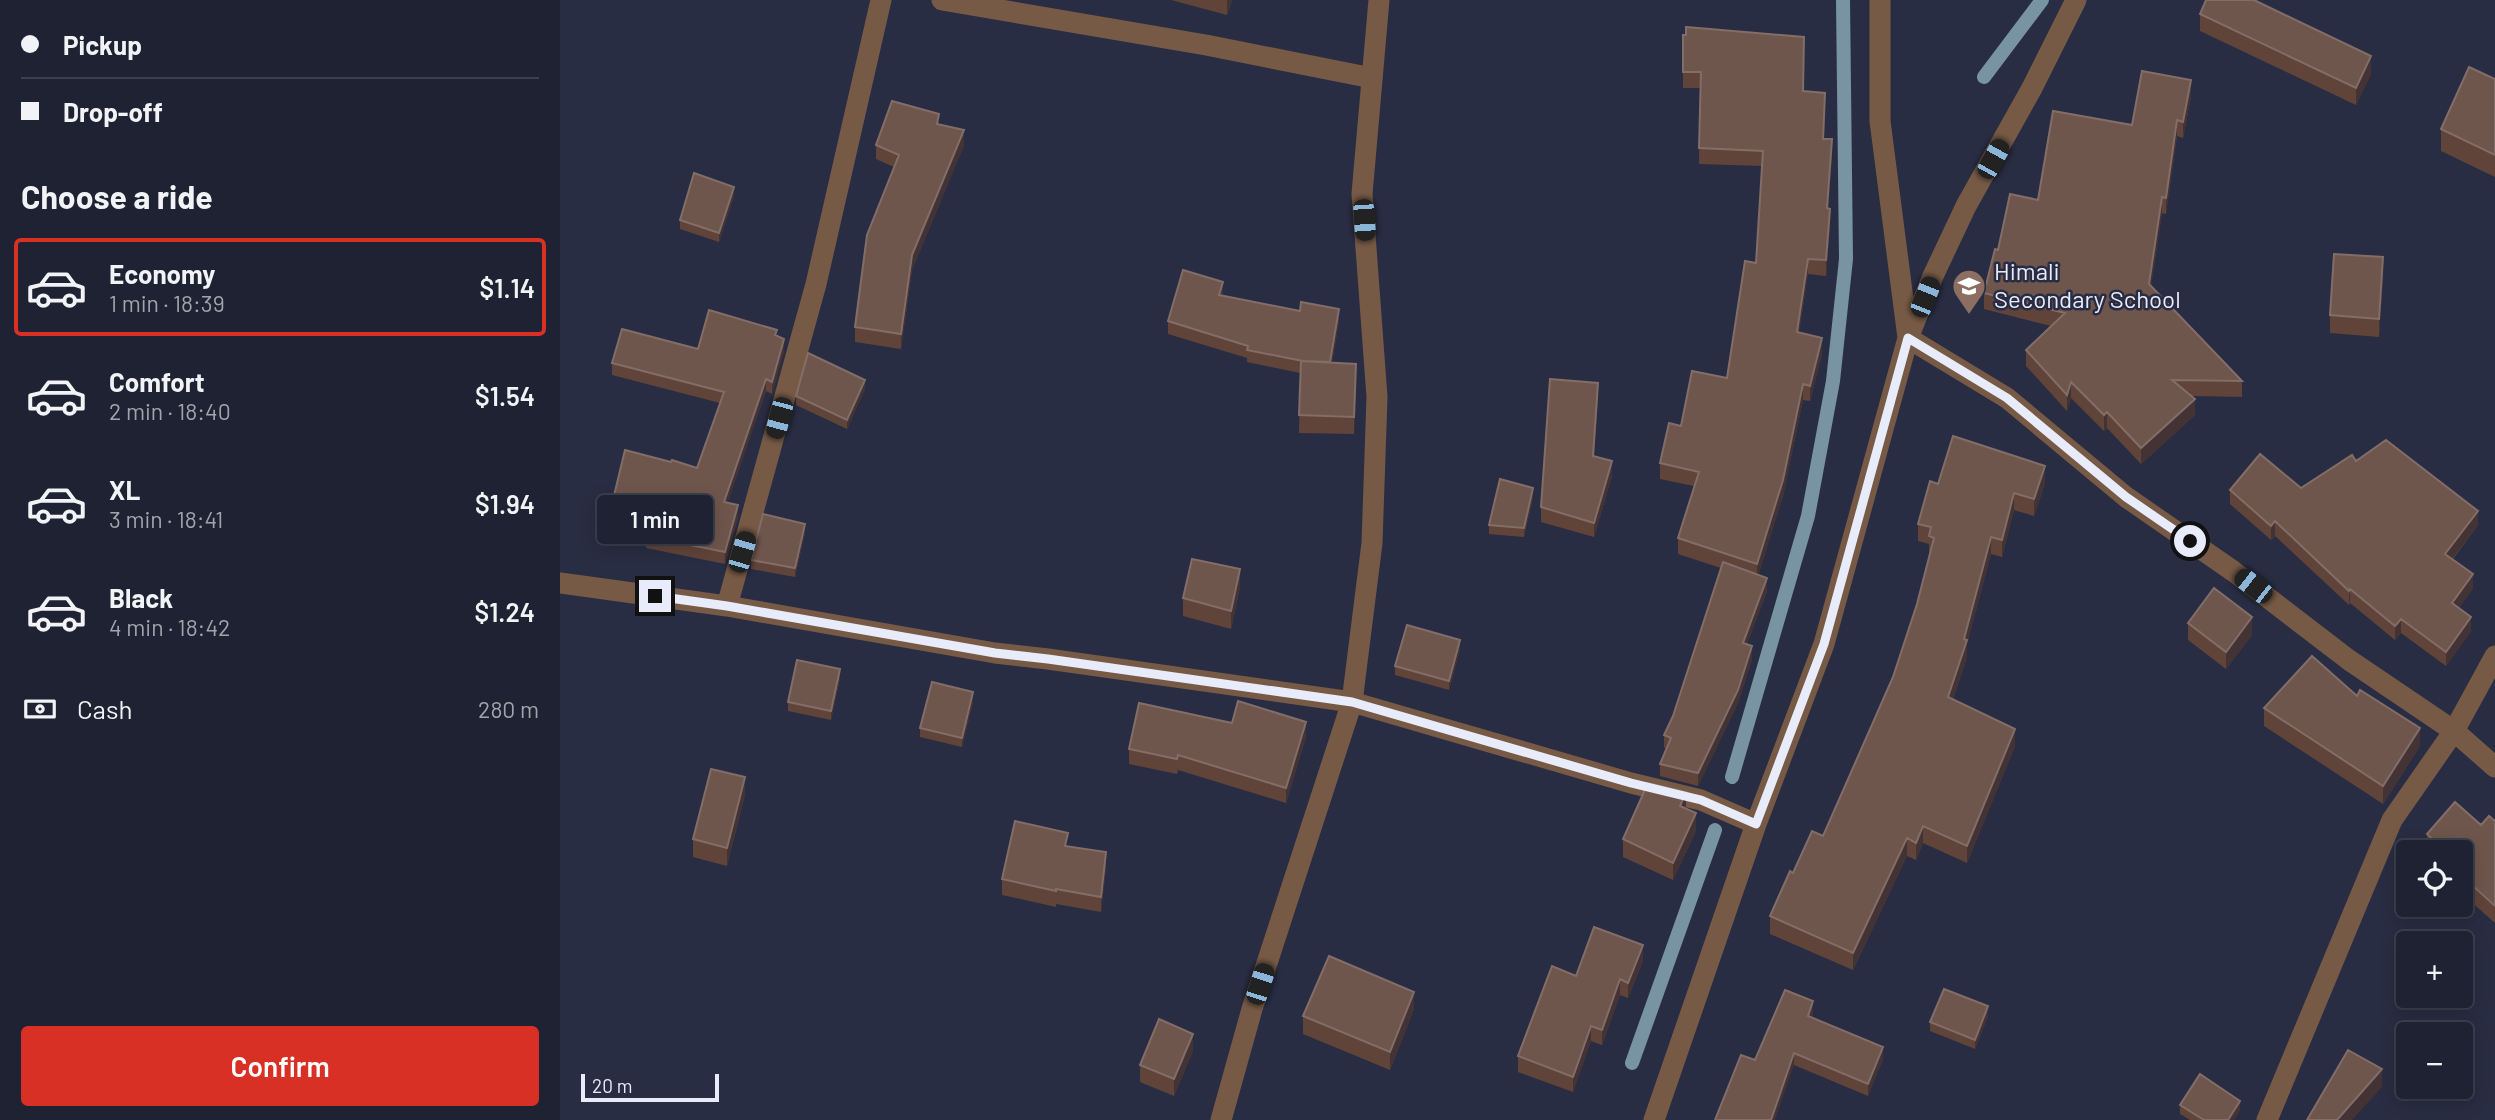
<!DOCTYPE html>
<meta charset="utf-8">
<style>
:root{--surface:#1f2232;--page:#272a3a;--text:#f1f3f6;--muted:#a1a4ac;--line:#3c3f4d;--accent:#d93025}
body{margin:0;font-family:Barlow,sans-serif;background:var(--page);color:var(--text);height:100vh;display:flex;flex-direction:column;font-size:26px;white-space:nowrap}
*{box-sizing:border-box;margin:0}
p{font-size:23px;color:var(--muted)}
.icon{flex:none;width:38px;height:38px;fill:none;stroke:currentColor;stroke-width:2;stroke-linecap:round;stroke-linejoin:round}
.map{position:relative;flex:1;overflow:hidden}
.side{display:flex;flex-direction:column;background:var(--surface);width:560px}
.side>*{flex:none}
.hud{display:grid;align-content:center;height:154px;padding:0 21px;background:var(--surface)}
.controls{position:absolute;left:1836px;top:840px;display:grid;gap:14px}
.controls a{display:grid;place-items:center;width:77px;height:77px;border-radius:7px;background:var(--surface);box-shadow:0 4px 18px #0003,0 0 0 2px var(--line);font-size:35px}
.scale{position:absolute;left:21px;bottom:18px;width:138px;box-sizing:border-box;padding-left:7px;border:4px solid #e8ecfa;border-top:0;font-size:19px;line-height:24px;white-space:nowrap;color:#e8ecfa;-webkit-text-stroke:5px #292d43;paint-order:stroke}
.end{position:absolute;width:32px;height:32px;margin:-16px;border:9px solid #e8ecfa;background:#111;box-shadow:0 0 0 4px #111}
.from{border-radius:50%}
.bubble{position:absolute;height:49px;border-radius:7px;background:var(--surface);box-shadow:0 4px 18px #0003,0 0 0 2px var(--line);font-size:23px;font-weight:600;line-height:49px;text-align:center}
.car{position:absolute;width:21px;height:42px;margin:-21px -10px;border-radius:9px;box-shadow:0 0 5px 2px #0007;background:linear-gradient(#222 24%,#8ab4d8 0 40%,#222 0 76%,#8ab4d8 0 86%,#222 0)}
.hud b{display:flex;align-items:center;gap:24px;height:66px;font-size:26px}
.hud b+b{border-top:2px solid var(--line)}
.hud i{width:18px;height:18px;background:var(--text)}
ul{padding:0;list-style:none}
li{display:flex;align-items:center;gap:21px;height:98px;margin:0 14px 10px;padding:0 7px;border:4px solid transparent;border-radius:7px}
li div{flex:1}
li b{display:block;font-size:26px}
li em{font-style:normal;font-weight:600}
li.active{border-color:var(--accent)}
li>.icon{width:63px;height:63px;stroke-width:1.5}
h2{padding:0 21px;font-size:32px;line-height:84px}
.pay{display:flex;align-items:center;gap:18px;height:77px;padding:0 21px;font-size:26px}
.pay p{margin-inline-start:auto}
.action{display:flex;gap:14px;margin-top:auto;padding:14px 21px}
.action a{flex:1;height:80px;border-radius:7px;background:var(--accent);color:#fff;font-size:28px;font-weight:600;line-height:80px;text-align:center}
main{display:flex;flex:1;min-height:0}
.map>svg:first-child{display:block}
.lines{fill:none;stroke-linecap:round;stroke-linejoin:round}
.stream{stroke:#7894a2;stroke-width:14}
.street{stroke:#775a46;stroke-width:21}
.wall{fill:#604439}
.shaded-wall{fill:#443334}
.building{fill:#6f564d;stroke:#826d68;stroke-width:2}
.route{stroke:#e8ecfa;stroke-width:9}
.labels{text-anchor:middle;stroke-width:5;stroke-linejoin:round;paint-order:stroke}
.poi-label{font-size:24px;fill:#e8ecfa;stroke:#292d43;text-anchor:start}
</style>
<main>
<section class="side">
<div class="hud">
<b><i class="from"></i>Pickup</b>
<b><i></i>Drop-off</b>
</div>
<h2>Choose a ride</h2>
<ul>
<li class="active"><svg class="icon" aria-label="car" viewBox="0 0 24 24"><path d="M5 17H2v-5l4-1 3-4h7l3 4 3 1v5h-3M9 17h6M6 11h13"/><circle cx="7" cy="17" r="2"/><circle cx="17" cy="17" r="2"/></svg><div><b>Economy</b><p>1 min · 18:39</p></div><em>$1.14</em></li>
<li><svg class="icon" aria-label="car" viewBox="0 0 24 24"><path d="M5 17H2v-5l4-1 3-4h7l3 4 3 1v5h-3M9 17h6M6 11h13"/><circle cx="7" cy="17" r="2"/><circle cx="17" cy="17" r="2"/></svg><div><b>Comfort</b><p>2 min · 18:40</p></div><em>$1.54</em></li>
<li><svg class="icon" aria-label="car" viewBox="0 0 24 24"><path d="M5 17H2v-5l4-1 3-4h7l3 4 3 1v5h-3M9 17h6M6 11h13"/><circle cx="7" cy="17" r="2"/><circle cx="17" cy="17" r="2"/></svg><div><b>XL</b><p>3 min · 18:41</p></div><em>$1.94</em></li>
<li><svg class="icon" aria-label="car" viewBox="0 0 24 24"><path d="M5 17H2v-5l4-1 3-4h7l3 4 3 1v5h-3M9 17h6M6 11h13"/><circle cx="7" cy="17" r="2"/><circle cx="17" cy="17" r="2"/></svg><div><b>Black</b><p>4 min · 18:42</p></div><em>$1.24</em></li>
</ul>
<div class="pay"><svg class="icon" aria-label="cash" viewBox="0 0 24 24"><path d="M3 7h18v10H3z"/><circle cx="12" cy="12" r="2"/></svg>Cash<p>280 m</p></div>
<div class="action"><a>Confirm</a></div>
</section>
<div class="map">
<svg width="1935" height="1120" viewBox="0 0 1935 1120">
<rect width="100%" height="100%" fill="#292d43"/>
<g class="lines">
<path class="stream" d="M 1424,77 L 1482,0
M 1172,777 L 1248,516 L 1273,381 L 1286,259 L 1283,0
M 1072,1063 L 1155,830"/>
<path class="street" d="M 382,0 L 646,45 L 812,78
M 1320,0 L 1320,121 L 1348,338 L 1447,398 L 1566,497 L 1673,571 L 1789,660 L 1894,731 L 1935,767
M 0,583 L 167,606 L 435,653 L 488,659 L 792,702 L 1071,783 L 1141,800 L 1196,824
M 167,606 L 256,284 L 321,0
M 661,1120 L 692,1009 L 792,702 L 812,543 L 817,397 L 802,194 L 819,0
M 1094,1120 L 1196,824 L 1264,644 L 1348,338 L 1373,276 L 1406,206 L 1472,88 L 1516,0
M 1707,1120 L 1832,820 L 1894,731 L 1935,656"/>
</g>
<path class="wall" d="M 611,0 L 672,0 L 667,15 Z
M 1640,14 L 1811,74 L 1796,105 L 1640,31 Z
M 1123,35 L 1243,91 L 1265,108 L 1264,139 L 1272,155 L 1268,208 L 1270,224 L 1266,276 L 1248,274 L 1239,332 L 1262,354 L 1250,401 L 1243,400 L 1223,496 L 1198,575 L 1207,591 L 1187,644 L 1192,659 L 1178,703 L 1138,786 L 1100,776 L 1100,764 L 1106,749 L 1104,747 L 1104,735 L 1113,716 L 1161,568 L 1118,554 L 1118,538 L 1134,486 L 1100,479 L 1100,463 L 1121,426 L 1167,378 L 1196,263 L 1202,166 L 1139,164 L 1140,88 L 1123,88 Z
M 1935,79 L 1935,177 L 1881,151 L 1881,129 Z
M 1631,96 L 1623,138 L 1617,136 L 1606,214 L 1602,213 L 1591,286 L 1682,381 L 1682,397 L 1632,396 L 1635,415 L 1581,464 L 1547,428 L 1544,431 L 1511,398 L 1507,411 L 1466,366 L 1466,350 L 1491,326 L 1424,309 L 1424,293 L 1438,250 L 1478,200 L 1572,125 Z
M 379,125 L 404,145 L 352,270 L 341,349 L 295,342 L 295,327 L 334,167 L 316,159 L 316,145 Z
M 174,196 L 159,242 L 120,229 L 120,220 Z
M 1823,275 L 1819,337 L 1770,333 L 1770,315 Z
M 663,296 L 779,321 L 772,363 L 796,381 L 794,434 L 739,433 L 740,373 L 687,362 L 687,358 L 608,334 L 608,321 Z
M 217,336 L 224,351 L 212,394 L 206,391 L 167,503 L 178,517 L 165,564 L 86,548 L 86,536 L 87,529 L 51,520 L 51,508 L 137,468 L 160,403 L 52,375 L 52,363 Z
M 305,389 L 287,429 L 236,405 L 236,396 Z
M 1038,397 L 1034,456 L 1052,476 L 1034,537 L 981,522 L 981,507 Z
M 1796,461 L 1918,525 L 1893,559 L 1913,588 L 1899,608 L 1911,631 L 1886,666 L 1841,633 L 1835,640 L 1790,603 L 1789,605 L 1715,536 L 1711,540 L 1670,504 L 1670,490 L 1741,488 Z
M 1485,483 L 1474,516 L 1454,510 L 1442,557 L 1431,554 L 1407,644 L 1407,657 L 1393,699 L 1455,746 L 1407,863 L 1363,843 L 1356,860 L 1347,856 L 1293,970 L 1210,934 L 1210,916 L 1233,873 L 1263,836 L 1333,677 L 1357,604 L 1370,554 L 1369,554 L 1369,544 L 1358,541 L 1358,524 L 1378,484 Z
M 973,497 L 964,537 L 929,534 L 929,525 Z
M 245,533 L 235,577 L 191,569 L 191,560 Z
M 680,587 L 671,629 L 623,616 L 623,598 Z
M 1628,623 L 1692,635 L 1666,669 L 1628,640 Z
M 900,649 L 889,690 L 835,675 L 835,666 Z
M 280,678 L 271,720 L 228,711 L 228,702 Z
M 1797,696 L 1860,746 L 1823,804 L 1704,726 L 1704,708 Z
M 413,702 L 402,747 L 360,737 L 360,728 Z
M 672,723 L 746,737 L 726,803 L 618,770 L 617,774 L 569,764 L 569,749 Z
M 185,795 L 167,866 L 133,857 L 133,839 Z
M 1935,821 L 1935,923 L 1900,892 L 1900,852 L 1867,852 L 1867,834 L 1921,825 Z
M 1136,831 L 1113,880 L 1063,857 L 1063,839 Z
M 508,847 L 546,868 L 541,912 L 496,904 L 496,907 L 442,895 L 442,879 Z
M 1083,961 L 1068,998 L 1060,995 L 1042,1045 L 1031,1041 L 1013,1092 L 958,1072 L 958,1056 L 1016,976 Z
M 854,1009 L 830,1070 L 743,1034 L 743,1016 Z
M 1253,1013 L 1252,1017 L 1323,1059 L 1308,1096 L 1234,1065 L 1195,1060 Z
M 1428,1016 L 1415,1049 L 1370,1031 L 1370,1022 Z
M 633,1051 L 614,1096 L 580,1082 L 580,1065 Z
M 1620,1105 L 1680,1110 L 1674,1120 L 1630,1120 L 1620,1114 Z"/>
<path class="shaded-wall" d="M 667,0 L 672,0 L 667,15 Z
M 1811,56 L 1811,74 L 1796,105 L 1796,88 Z
M 1631,80 L 1631,96 L 1623,138 L 1623,122 Z
M 1617,120 L 1617,136 L 1606,214 L 1606,198 Z
M 404,130 L 404,145 L 352,270 L 341,349 L 341,334 L 352,255 Z
M 1272,139 L 1272,155 L 1267,224 L 1267,208 Z
M 174,187 L 174,196 L 159,242 L 159,233 Z
M 1602,197 L 1602,213 L 1589,300 L 1589,284 Z
M 1270,209 L 1270,224 L 1266,276 L 1266,260 Z
M 1823,257 L 1823,275 L 1819,337 L 1819,319 Z
M 1248,259 L 1248,274 L 1237,347 L 1237,332 Z
M 663,282 L 663,295 L 659,307 L 659,295 Z
M 779,309 L 779,321 L 769,379 L 769,366 Z
M 1262,338 L 1262,354 L 1250,401 L 1250,386 Z
M 224,339 L 224,351 L 212,394 L 212,382 Z
M 796,364 L 796,381 L 794,434 L 794,417 Z
M 206,379 L 206,391 L 164,514 L 164,502 Z
M 305,380 L 305,389 L 287,429 L 287,420 Z
M 1511,382 L 1511,398 L 1507,411 L 1507,395 Z
M 1038,383 L 1038,397 L 1033,470 L 1033,456 Z
M 1243,384 L 1243,400 L 1223,496 L 1197,580 L 1197,564 Z
M 1635,399 L 1635,415 L 1581,464 L 1581,448 Z
M 1547,412 L 1547,428 L 1544,431 L 1544,415 Z
M 1052,461 L 1052,476 L 1034,537 L 1034,523 Z
M 1485,466 L 1485,483 L 1474,516 L 1474,499 Z
M 973,488 L 973,497 L 964,537 L 964,528 Z
M 1454,493 L 1454,510 L 1442,557 L 1442,540 Z
M 178,505 L 178,517 L 165,564 L 165,552 Z
M 1918,511 L 1918,525 L 1885,568 L 1885,554 Z
M 1715,521 L 1715,536 L 1711,540 L 1711,526 Z
M 245,524 L 245,533 L 235,577 L 235,568 Z
M 1431,537 L 1431,554 L 1407,644 L 1407,657 L 1388,714 L 1388,697 Z
M 680,569 L 680,587 L 671,629 L 671,611 Z
M 1913,574 L 1913,588 L 1892,618 L 1892,603 Z
M 1207,578 L 1207,591 L 1183,655 L 1183,643 Z
M 1790,589 L 1790,603 L 1789,605 L 1789,591 Z
M 1692,617 L 1692,635 L 1666,669 L 1666,652 Z
M 1911,617 L 1911,631 L 1886,666 L 1886,652 Z
M 1841,619 L 1841,633 L 1835,640 L 1835,626 Z
M 900,640 L 900,649 L 889,690 L 889,681 Z
M 1192,646 L 1192,659 L 1178,703 L 1138,786 L 1138,773 Z
M 280,669 L 280,678 L 271,720 L 271,711 Z
M 413,692 L 413,702 L 402,747 L 402,738 Z
M 746,722 L 746,737 L 726,803 L 726,788 Z
M 1860,728 L 1860,746 L 1823,804 L 1823,786 Z
M 1455,729 L 1455,746 L 1407,863 L 1407,846 Z
M 185,777 L 185,795 L 167,866 L 167,848 Z
M 1126,792 L 1126,810 L 1120,806 Z
M 1136,813 L 1136,831 L 1113,880 L 1113,863 Z
M 1363,826 L 1363,843 L 1356,860 L 1356,843 Z
M 1347,838 L 1347,856 L 1293,970 L 1293,953 Z
M 546,852 L 546,868 L 541,912 L 541,897 Z
M 1083,945 L 1083,961 L 1068,998 L 1068,983 Z
M 1060,979 L 1060,995 L 1042,1045 L 1042,1030 Z
M 854,992 L 854,1009 L 830,1070 L 830,1052 Z
M 1253,1001 L 1253,1013 L 1248,1028 L 1248,1016 Z
M 1428,1006 L 1428,1016 L 1415,1049 L 1415,1040 Z
M 1031,1026 L 1031,1041 L 1013,1092 L 1013,1077 Z
M 633,1034 L 633,1051 L 614,1096 L 614,1079 Z
M 1323,1047 L 1323,1059 L 1308,1096 L 1308,1084 Z
M 1234,1053 L 1234,1065 L 1215,1120 L 1211,1120 Z
M 1822,1069 L 1822,1087 L 1792,1120 L 1777,1120 Z
M 1680,1101 L 1680,1110 L 1674,1120 L 1668,1120 Z"/>
<path class="building" d="M 1646,0 L 1694,0 L 1811,56 L 1796,88 L 1640,14 Z
M 1126,27 L 1244,37 L 1243,91 L 1265,93 L 1263,139 L 1272,139 L 1267,208 L 1270,209 L 1266,260 L 1248,259 L 1237,332 L 1262,338 L 1250,386 L 1243,384 L 1223,480 L 1197,564 L 1118,538 L 1139,472 L 1100,463 L 1109,423 L 1121,426 L 1132,371 L 1167,378 L 1185,261 L 1196,263 L 1203,151 L 1139,148 L 1141,72 L 1123,72 L 1123,35 L 1126,35 Z
M 1909,67 L 1935,79 L 1935,155 L 1881,129 Z
M 1582,71 L 1631,80 L 1623,122 L 1617,120 L 1606,198 L 1602,197 L 1589,284 L 1682,381 L 1612,380 L 1635,399 L 1581,448 L 1547,412 L 1544,415 L 1511,382 L 1507,395 L 1466,350 L 1505,313 L 1424,293 L 1435,249 L 1438,250 L 1450,194 L 1478,200 L 1493,111 L 1572,125 Z
M 332,101 L 379,114 L 377,124 L 404,130 L 352,255 L 341,334 L 295,327 L 307,235 L 339,155 L 316,145 Z
M 134,173 L 174,187 L 159,233 L 120,220 Z
M 1774,254 L 1823,257 L 1819,319 L 1770,315 Z
M 623,270 L 663,282 L 659,295 L 740,311 L 741,302 L 779,309 L 770,362 L 743,361 L 687,350 L 688,346 L 608,321 Z
M 149,310 L 217,330 L 215,335 L 224,339 L 212,382 L 206,379 L 164,502 L 178,505 L 165,552 L 86,536 L 90,518 L 51,508 L 65,450 L 111,462 L 112,460 L 137,468 L 164,392 L 52,363 L 62,329 L 138,349 Z
M 248,353 L 305,380 L 287,420 L 236,396 Z
M 741,361 L 796,364 L 794,417 L 739,415 Z
M 990,379 L 1038,383 L 1033,456 L 1052,461 L 1034,523 L 981,507 Z
M 1393,436 L 1485,466 L 1474,499 L 1454,493 L 1442,540 L 1431,537 L 1404,639 L 1407,640 L 1388,697 L 1455,729 L 1407,846 L 1363,826 L 1356,843 L 1347,838 L 1293,953 L 1210,916 L 1230,871 L 1233,873 L 1252,831 L 1263,836 L 1333,677 L 1357,604 L 1374,538 L 1369,536 L 1371,527 L 1358,524 L 1370,481 L 1378,484 Z
M 1826,440 L 1918,511 L 1885,554 L 1913,574 L 1892,603 L 1911,617 L 1886,652 L 1841,619 L 1835,626 L 1790,589 L 1789,591 L 1715,521 L 1711,526 L 1670,490 L 1700,454 L 1741,488 L 1792,455 L 1796,461 Z
M 940,479 L 973,488 L 964,528 L 929,525 Z
M 203,514 L 245,524 L 235,568 L 191,560 Z
M 632,559 L 680,569 L 671,611 L 623,598 Z
M 1163,562 L 1207,578 L 1183,643 L 1192,646 L 1178,690 L 1138,773 L 1100,764 L 1111,738 L 1104,735 L 1113,716 Z
M 1654,588 L 1692,617 L 1666,652 L 1628,623 Z
M 847,625 L 900,640 L 889,681 L 835,666 Z
M 1752,656 L 1797,696 L 1800,690 L 1860,728 L 1823,786 L 1704,708 Z
M 237,660 L 280,669 L 271,711 L 228,702 Z
M 372,682 L 413,692 L 402,738 L 360,728 Z
M 678,701 L 746,722 L 726,788 L 618,755 L 617,759 L 569,749 L 579,703 L 672,723 Z
M 151,769 L 185,777 L 167,848 L 133,839 Z
M 1088,783 L 1126,792 L 1120,806 L 1136,813 L 1113,863 L 1063,839 Z
M 1895,802 L 1921,825 L 1929,816 L 1935,821 L 1935,906 L 1900,874 L 1900,852 L 1886,852 L 1867,834 Z
M 455,821 L 508,833 L 505,846 L 546,852 L 541,897 L 496,889 L 496,891 L 442,879 Z
M 1034,927 L 1083,945 L 1068,983 L 1060,979 L 1042,1030 L 1031,1026 L 1013,1077 L 958,1056 L 992,966 L 1016,976 Z
M 769,956 L 854,992 L 830,1052 L 743,1016 Z
M 1384,989 L 1428,1006 L 1415,1040 L 1370,1022 Z
M 1225,990 L 1253,1001 L 1248,1016 L 1323,1047 L 1308,1084 L 1234,1053 L 1211,1120 L 1155,1120 L 1181,1055 L 1195,1060 Z
M 599,1019 L 633,1034 L 614,1079 L 580,1065 Z
M 1788,1050 L 1822,1069 L 1777,1120 L 1747,1120 Z
M 1640,1074 L 1680,1101 L 1668,1120 L 1644,1120 L 1620,1105 Z"/>
<g class="lines">
<path class="route" d="M 95,596 L 167,606 L 435,653 L 488,659 L 792,702 L 1071,783 L 1141,800 L 1196,824 L 1264,644 L 1348,338 L 1447,398 L 1566,497 L 1630,541"/>
</g>
<defs>
<symbol id="school-pin" viewBox="-11 -11 22 30"><path d="M0 17L-7.5 6A9.5 9.5 0 1 1 7.5 6Z" fill="#8d6e63" stroke="#292d43"/><path d="M0-5L7-2L0 1L-7-2ZM-4 1L0 2.5L4 1V4Q0 6-4 4Z" fill="#fff"/></symbol>
</defs>
<g fill-rule="evenodd">
<use href="#school-pin" x="1390" y="267" width="38" height="52"/>
</g>
<g class="labels">
<g class="poi-label">
<text x="1434" y="280">Himali<tspan x="1434" dy="28">Secondary School</tspan></text>
</g>
</g>
</svg>
<div class="controls">
<a><svg class="icon" aria-label="locate" viewBox="0 0 24 24"><circle cx="12" cy="12" r="6"/><path d="M12 2v4M12 18v4M2 12h4M18 12h4"/></svg></a>
<a>+</a>
<a>−</a>
</div>
<div class="scale">20 m</div>
<i class="end from" style="left:1630px;top:541px"></i>
<i class="end" style="left:95px;top:596px"></i>
<div class="bubble" style="left:37px;top:495px;width:116px">1 min</div>
<i class="car" style="left:1433px;top:159px;rotate:29deg"></i>
<i class="car" style="left:804px;top:220px;rotate:176deg"></i>
<i class="car" style="left:1365px;top:297px;rotate:22deg"></i>
<i class="car" style="left:219px;top:418px;rotate:195deg"></i>
<i class="car" style="left:182px;top:552px;rotate:16deg"></i>
<i class="car" style="left:1693px;top:586px;rotate:308deg"></i>
<i class="car" style="left:700px;top:984px;rotate:18deg"></i>
</div>
</main>
